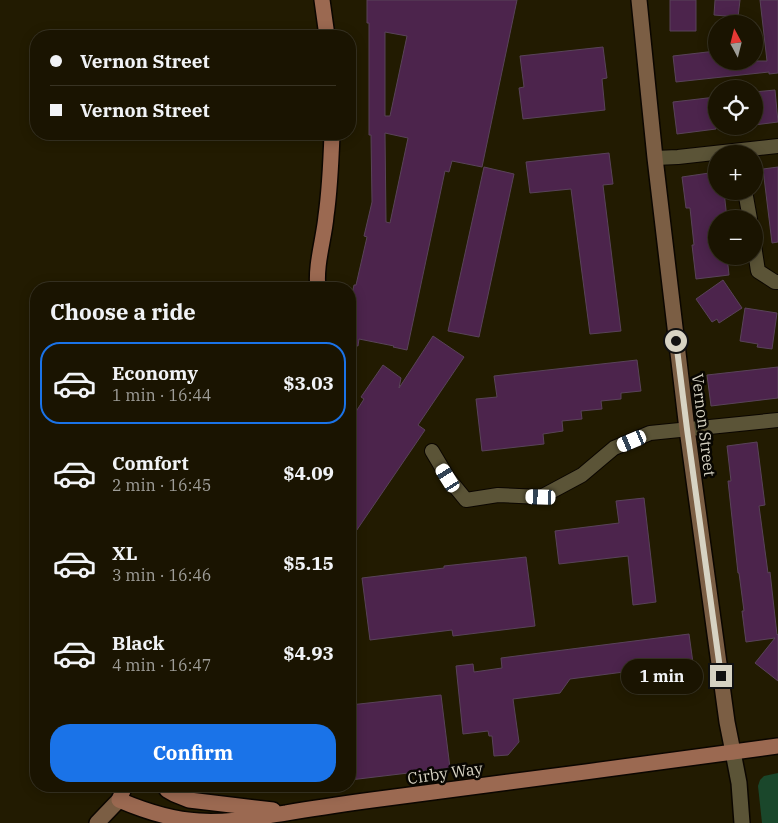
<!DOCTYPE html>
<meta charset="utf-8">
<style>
:root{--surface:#1a1401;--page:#272110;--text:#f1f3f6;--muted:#9f9e99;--line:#383323;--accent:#1a73e8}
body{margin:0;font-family:"IBM Plex Serif",serif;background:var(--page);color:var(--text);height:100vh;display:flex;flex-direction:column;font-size:19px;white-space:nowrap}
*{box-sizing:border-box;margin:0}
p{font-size:16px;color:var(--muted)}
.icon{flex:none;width:28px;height:28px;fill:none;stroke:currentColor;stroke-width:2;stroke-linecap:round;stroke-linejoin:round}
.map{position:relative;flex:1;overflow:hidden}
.drawer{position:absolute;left:30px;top:282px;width:326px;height:510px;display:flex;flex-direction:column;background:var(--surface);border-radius:20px;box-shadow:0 2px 12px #0003,0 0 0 1px var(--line)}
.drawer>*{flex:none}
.hud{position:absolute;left:30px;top:30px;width:326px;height:110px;border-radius:20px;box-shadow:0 2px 12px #0003,0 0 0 1px var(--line);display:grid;align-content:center;height:110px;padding:0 20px;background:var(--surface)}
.needle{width:32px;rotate:353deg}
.tools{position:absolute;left:708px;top:15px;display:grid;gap:10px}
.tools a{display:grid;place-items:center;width:55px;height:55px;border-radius:50%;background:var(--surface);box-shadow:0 2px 12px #0003,0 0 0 1px var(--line);font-size:25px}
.end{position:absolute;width:22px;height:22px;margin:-11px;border:6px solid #d7d3c3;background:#111;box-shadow:0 0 0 2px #111}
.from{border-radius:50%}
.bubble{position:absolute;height:35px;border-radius:18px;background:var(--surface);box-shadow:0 2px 12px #0003,0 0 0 1px var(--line);font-size:16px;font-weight:800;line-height:35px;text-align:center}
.car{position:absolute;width:15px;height:30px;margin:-15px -8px;border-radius:6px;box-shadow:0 0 4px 1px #0007;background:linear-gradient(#fff 24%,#345 0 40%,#fff 0 76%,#345 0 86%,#fff 0)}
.hud b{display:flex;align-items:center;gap:18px;height:48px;font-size:19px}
.hud b+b{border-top:1px solid var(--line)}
.hud i{width:12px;height:12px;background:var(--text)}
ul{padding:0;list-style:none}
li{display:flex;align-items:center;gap:15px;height:82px;margin:0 10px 8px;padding:0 10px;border:2px solid transparent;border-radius:20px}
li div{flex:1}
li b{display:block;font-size:19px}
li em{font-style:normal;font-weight:800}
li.current{border-color:var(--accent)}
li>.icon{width:45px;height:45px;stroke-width:1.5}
h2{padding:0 20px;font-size:22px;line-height:60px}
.button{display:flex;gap:10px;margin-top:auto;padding:10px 20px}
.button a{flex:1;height:58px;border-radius:20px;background:var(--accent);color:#fff;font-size:20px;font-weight:800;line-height:58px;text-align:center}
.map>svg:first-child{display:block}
.green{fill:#1a472b}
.building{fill:#4c244c;stroke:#594359;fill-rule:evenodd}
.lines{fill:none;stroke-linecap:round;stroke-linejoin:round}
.minor-casing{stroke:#0b0600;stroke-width:16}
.tertiary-casing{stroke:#0b0600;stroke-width:18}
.secondary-casing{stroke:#0b0600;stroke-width:18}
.primary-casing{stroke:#0b0600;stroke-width:18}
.minor{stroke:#5b5437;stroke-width:14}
.tertiary{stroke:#5b5437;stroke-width:15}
.secondary{stroke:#7b5e44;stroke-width:15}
.primary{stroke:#9b6951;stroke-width:15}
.route{stroke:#d7d3c3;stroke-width:6}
.labels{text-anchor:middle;stroke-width:5;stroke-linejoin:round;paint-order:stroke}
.street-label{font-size:16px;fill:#d7d3c3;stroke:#080601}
</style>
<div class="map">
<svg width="778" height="823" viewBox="0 0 778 823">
<rect width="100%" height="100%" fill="#221b01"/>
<path class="green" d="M 778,773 L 778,823 L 762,823 L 758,786 L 760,780 L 764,776 Z"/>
<path class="building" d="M 367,0 L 517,0 L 482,167 L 452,161 L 449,172 L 445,171 L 407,350 L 393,347 L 394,346 L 359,339 L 358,346 L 350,344 L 350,303 L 354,285 L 356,285 L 367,237 L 364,236 L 372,202 L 371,135 L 369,135 L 369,23 L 367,23 ZM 385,32 L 407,36 L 390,116 L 385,116 ZM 385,133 L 408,138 L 390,223 L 386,222 Z
M 670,0 L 696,0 L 696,31 L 670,31 Z
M 715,0 L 740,0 L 738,17 L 714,15 Z
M 760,0 L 778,0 L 778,73 L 769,74 L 769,72 L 676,82 L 673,56 L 716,51 L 716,61 L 767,61 Z
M 603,47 L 607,78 L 602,79 L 605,110 L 523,119 L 519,88 L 524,87 L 520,56 Z
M 775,90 L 778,122 L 754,125 L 754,92 Z
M 716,97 L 716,129 L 677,134 L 673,102 Z
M 609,153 L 613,184 L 603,185 L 621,331 L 590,334 L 571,189 L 530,193 L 526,162 Z
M 484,167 L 514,174 L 479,337 L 448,331 Z
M 778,167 L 778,242 L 772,243 L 763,169 Z
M 716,172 L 716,191 L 724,191 L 727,219 L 716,219 L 716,256 L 727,256 L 729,275 L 696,279 L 692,245 L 694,245 L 690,208 L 686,208 L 682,177 Z
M 723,280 L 742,308 L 719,323 L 717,319 L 712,322 L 696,299 Z
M 745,308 L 777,313 L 772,349 L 757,347 L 758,344 L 740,341 Z
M 433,336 L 464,357 L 418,425 L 425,430 L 350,540 L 350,421 L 364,399 L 361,397 L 383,365 L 401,378 L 399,388 Z
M 637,360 L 641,391 L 621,393 L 621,399 L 601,401 L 602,409 L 581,411 L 582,419 L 562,421 L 563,431 L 543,434 L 544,444 L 482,451 L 476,399 L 497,397 L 494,376 Z
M 778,367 L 778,398 L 711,406 L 707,375 Z
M 757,442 L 765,505 L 759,506 L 768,573 L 770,572 L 777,635 L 778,634 L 778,681 L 755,663 L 775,638 L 746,642 L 742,611 L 744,611 L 739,573 L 738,573 L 728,481 L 731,481 L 727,446 Z
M 644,498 L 656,602 L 633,605 L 628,556 L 559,564 L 555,531 L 619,523 L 616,501 Z
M 526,557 L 535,626 L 453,636 L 452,630 L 370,640 L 362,578 L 444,568 L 444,566 Z
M 689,634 L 693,663 L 570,679 L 560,693 L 513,699 L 519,742 L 508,755 L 494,756 L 492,736 L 489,736 L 488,731 L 463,734 L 456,666 L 473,664 L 474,672 L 502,668 L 501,658 Z
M 441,695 L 450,768 L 350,780 L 350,705 Z"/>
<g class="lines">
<defs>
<path id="minor" d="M 655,158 L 678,157 L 778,146
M 745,191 L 750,219
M 754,245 L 758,271 L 775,282 L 778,282
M 432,451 L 448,478 L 466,500 L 498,495 L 541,497 L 582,475 L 614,448 L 650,433 L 778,420"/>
<path id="tertiary" d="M 733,752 L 739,783 L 742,823"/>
<path id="secondary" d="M 639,0 L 655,158 L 687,429 L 727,722 L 733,752
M 97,823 L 119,800"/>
<path id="primary" d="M 322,0 L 327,36
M 318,289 C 315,265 324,239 326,216 C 330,188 331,161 332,134
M 125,786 L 119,800 C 145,811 171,820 199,821 C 228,823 258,817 286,813 C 315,808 343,804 372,800 C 507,783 643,764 778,746
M 165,786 L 167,790 L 174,794 L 189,800 L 273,810"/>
</defs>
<use href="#minor" class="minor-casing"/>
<use href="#tertiary" class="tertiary-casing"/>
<use href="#secondary" class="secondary-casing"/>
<use href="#primary" class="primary-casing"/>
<use href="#minor" class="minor"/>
<use href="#tertiary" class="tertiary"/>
<use href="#secondary" class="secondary"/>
<use href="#primary" class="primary"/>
</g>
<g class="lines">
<path class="route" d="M 676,341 L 687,429 L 721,676"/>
</g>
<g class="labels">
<g class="street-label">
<text transform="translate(704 425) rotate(83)" y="6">Vernon Street</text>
<text transform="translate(445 773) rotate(-8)" y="6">Cirby Way</text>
</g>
</g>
</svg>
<div class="tools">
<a><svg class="needle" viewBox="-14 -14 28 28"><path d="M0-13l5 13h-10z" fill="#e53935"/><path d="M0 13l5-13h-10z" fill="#9f9e99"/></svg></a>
<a><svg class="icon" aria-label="locate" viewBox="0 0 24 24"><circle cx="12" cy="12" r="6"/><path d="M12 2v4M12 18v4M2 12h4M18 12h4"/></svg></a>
<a>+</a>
<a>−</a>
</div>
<i class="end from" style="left:676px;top:341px"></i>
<i class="end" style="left:721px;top:676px"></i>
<div class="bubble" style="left:621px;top:659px;width:82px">1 min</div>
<i class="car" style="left:632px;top:441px;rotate:247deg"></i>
<i class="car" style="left:448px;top:478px;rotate:328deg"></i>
<i class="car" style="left:541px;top:497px;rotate:272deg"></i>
<div class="hud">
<b><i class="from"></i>Vernon Street</b>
<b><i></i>Vernon Street</b>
</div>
<section class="drawer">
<h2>Choose a ride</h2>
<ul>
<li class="current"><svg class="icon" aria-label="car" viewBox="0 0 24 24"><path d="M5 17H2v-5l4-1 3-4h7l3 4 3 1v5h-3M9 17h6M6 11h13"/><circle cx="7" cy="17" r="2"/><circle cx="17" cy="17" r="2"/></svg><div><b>Economy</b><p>1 min · 16:44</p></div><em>$3.03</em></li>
<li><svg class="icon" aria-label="car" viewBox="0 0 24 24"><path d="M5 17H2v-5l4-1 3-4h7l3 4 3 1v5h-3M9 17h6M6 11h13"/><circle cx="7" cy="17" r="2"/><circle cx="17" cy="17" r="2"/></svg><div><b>Comfort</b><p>2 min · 16:45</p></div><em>$4.09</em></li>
<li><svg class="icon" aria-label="car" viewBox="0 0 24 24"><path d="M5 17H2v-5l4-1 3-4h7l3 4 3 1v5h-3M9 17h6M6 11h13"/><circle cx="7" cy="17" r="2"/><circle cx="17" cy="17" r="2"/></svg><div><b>XL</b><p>3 min · 16:46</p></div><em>$5.15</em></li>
<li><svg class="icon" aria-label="car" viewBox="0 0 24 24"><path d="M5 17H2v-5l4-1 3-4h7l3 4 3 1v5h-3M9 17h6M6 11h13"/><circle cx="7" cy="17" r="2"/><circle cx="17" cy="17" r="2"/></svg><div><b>Black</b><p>4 min · 16:47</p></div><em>$4.93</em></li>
</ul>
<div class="button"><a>Confirm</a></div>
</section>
</div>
